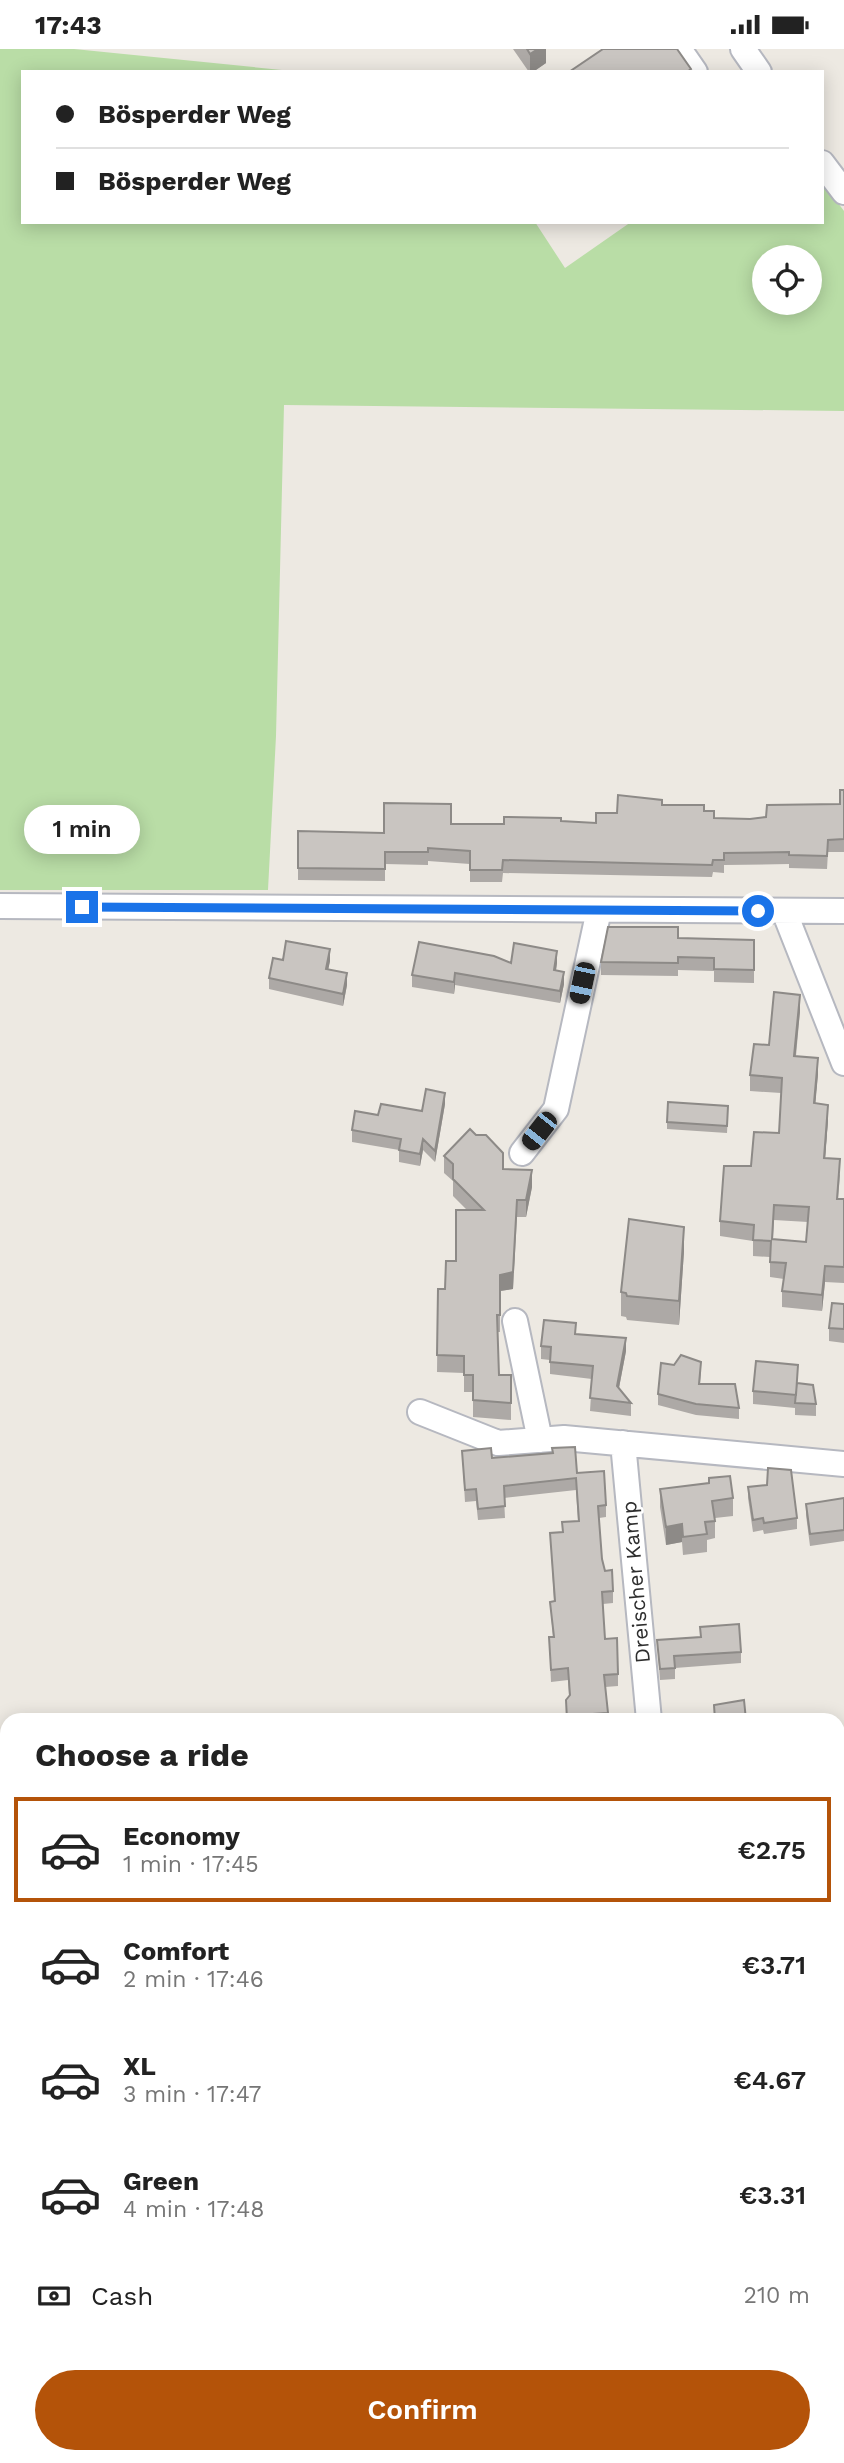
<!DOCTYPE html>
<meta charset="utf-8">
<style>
:root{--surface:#fff;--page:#f2f2f2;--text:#222;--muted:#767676;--line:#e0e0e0;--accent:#b45309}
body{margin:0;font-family:"Work Sans",sans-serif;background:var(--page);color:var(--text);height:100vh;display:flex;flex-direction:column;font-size:26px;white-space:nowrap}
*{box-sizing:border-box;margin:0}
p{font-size:23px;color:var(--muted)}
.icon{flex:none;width:38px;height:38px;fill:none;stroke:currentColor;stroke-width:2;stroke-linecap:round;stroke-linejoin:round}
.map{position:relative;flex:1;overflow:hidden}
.details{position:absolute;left:0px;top:1664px;width:845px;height:751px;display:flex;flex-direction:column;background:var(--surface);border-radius:21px 21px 0 0;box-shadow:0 4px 18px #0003}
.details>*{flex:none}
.top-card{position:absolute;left:21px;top:21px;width:803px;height:154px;border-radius:0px;box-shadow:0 4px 18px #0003;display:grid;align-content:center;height:154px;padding:0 35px;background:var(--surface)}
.buttons{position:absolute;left:752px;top:196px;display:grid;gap:14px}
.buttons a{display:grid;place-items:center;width:70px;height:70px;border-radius:50%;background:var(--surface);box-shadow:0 4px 18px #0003;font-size:35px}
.end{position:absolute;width:32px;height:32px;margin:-16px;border:9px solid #1a73e8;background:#fff;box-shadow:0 0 0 4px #fff}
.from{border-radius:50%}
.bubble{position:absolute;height:49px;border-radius:24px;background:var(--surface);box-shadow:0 4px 18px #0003;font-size:23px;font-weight:600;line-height:49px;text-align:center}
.car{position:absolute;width:21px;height:42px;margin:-21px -10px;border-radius:9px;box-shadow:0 0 5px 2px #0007;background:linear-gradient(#222 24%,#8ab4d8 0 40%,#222 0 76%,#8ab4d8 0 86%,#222 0)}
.top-card b{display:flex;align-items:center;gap:24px;height:66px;font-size:26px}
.top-card b+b{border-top:2px solid var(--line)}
.top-card i{width:18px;height:18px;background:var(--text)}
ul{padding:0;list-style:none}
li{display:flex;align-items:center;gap:21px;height:105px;margin:0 14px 10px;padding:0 21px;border:4px solid transparent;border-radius:0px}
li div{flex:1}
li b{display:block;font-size:26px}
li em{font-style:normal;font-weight:600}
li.active{border-color:var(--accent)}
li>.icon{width:63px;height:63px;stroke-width:1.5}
h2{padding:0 35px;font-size:32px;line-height:84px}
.pay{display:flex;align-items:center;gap:18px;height:77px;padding:0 35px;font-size:26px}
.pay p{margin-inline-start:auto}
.button{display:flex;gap:14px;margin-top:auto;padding:14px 35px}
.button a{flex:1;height:80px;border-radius:42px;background:var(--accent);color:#fff;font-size:28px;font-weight:600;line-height:80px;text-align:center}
.status{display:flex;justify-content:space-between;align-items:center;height:49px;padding:0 35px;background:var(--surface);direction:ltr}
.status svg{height:19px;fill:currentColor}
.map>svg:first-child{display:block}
.green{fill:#b9dda6;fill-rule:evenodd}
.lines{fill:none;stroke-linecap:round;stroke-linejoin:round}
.minor-casing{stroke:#b6b8c0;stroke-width:28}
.path{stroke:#c9c9c9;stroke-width:3.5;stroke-dasharray:5 3.5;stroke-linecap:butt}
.minor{stroke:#fff;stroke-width:24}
.wall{fill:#ada9a6;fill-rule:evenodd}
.shaded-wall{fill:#8d8a87}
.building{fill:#c9c5c1;stroke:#8d8a87;stroke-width:2;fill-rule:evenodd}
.route{stroke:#1a73e8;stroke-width:9}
.labels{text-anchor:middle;stroke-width:5;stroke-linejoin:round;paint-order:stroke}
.street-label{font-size:21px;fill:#2e2e2e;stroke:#fff}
</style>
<div class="status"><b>17:43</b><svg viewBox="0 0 49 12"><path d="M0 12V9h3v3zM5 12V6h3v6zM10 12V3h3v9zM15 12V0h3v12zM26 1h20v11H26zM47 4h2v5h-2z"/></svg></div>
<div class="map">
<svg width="844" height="2414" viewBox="0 0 844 2414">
<rect width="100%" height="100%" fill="#ede9e2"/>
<path class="green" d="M 0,0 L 74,0 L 302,23 L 23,23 L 23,173 L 535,173 L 565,219 L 631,173 L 822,173 L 823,134 L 844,162 L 844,362 L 284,356 L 276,687 L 268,841 L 0,841 ZM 765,208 L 810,208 L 810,254 L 765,254 Z
M 560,2408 L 663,2408 L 668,2414 L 558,2414 Z"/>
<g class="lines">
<defs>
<path id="minor" d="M 679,0 L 695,23
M 743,0 L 759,23
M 822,114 L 844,143
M 0,857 L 844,862
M 784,862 L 844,1014
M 522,1104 L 556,1060 L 599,861
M 515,1272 L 540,1391
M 420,1363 L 498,1394 L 564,1389 L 844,1415
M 623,1394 L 649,1671
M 838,2151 L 844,2150
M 837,2408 L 842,2414"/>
</defs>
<use href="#minor" class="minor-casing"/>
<path class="path" d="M 323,2414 L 325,2408"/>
<use href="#minor" class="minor"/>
</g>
<path class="wall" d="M 513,0 L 546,0 L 546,14 L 533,23 L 529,23 Z
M 844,741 L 844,803 L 828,803 L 827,820 L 789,819 L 789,815 L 724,816 L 724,824 L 713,823 L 712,828 L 503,824 L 502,833 L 470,833 L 470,815 L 428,812 L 428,816 L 385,815 L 385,832 L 298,831 L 298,782 L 384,784 L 451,775 L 504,775 L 561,772 L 596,774 L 617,764 L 662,756 L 704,762 L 714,769 L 750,770 L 840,755 Z
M 678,889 L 754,891 L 754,934 L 714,933 L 714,922 L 678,921 L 678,927 L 601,926 L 601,913 Z
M 283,911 L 330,912 L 328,920 L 347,936 L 343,957 L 269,940 L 269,929 Z
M 511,914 L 557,914 L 556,922 L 564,935 L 560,954 L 455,936 L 454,945 L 412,938 L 412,926 Z
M 800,962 L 796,1007 L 818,1025 L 815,1055 L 828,1071 L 825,1109 L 840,1126 L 838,1150 L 844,1150 L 844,1234 L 825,1233 L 822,1262 L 782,1258 L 782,1242 L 784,1230 L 770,1228 L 770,1208 L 753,1207 L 753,1192 L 720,1187 L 720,1172 L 751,1117 L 779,1084 L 781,1044 L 750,1042 L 750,1026 L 769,996 ZM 774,1171 L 808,1173 L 806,1193 L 773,1190 Z
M 445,1055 L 435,1113 L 423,1101 L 420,1117 L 399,1113 L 399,1101 L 352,1093 L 352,1081 L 378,1066 L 422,1062 Z
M 728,1064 L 727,1084 L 667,1080 L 667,1073 Z
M 444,1107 L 503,1120 L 532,1138 L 526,1168 L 517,1168 L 513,1240 L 500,1242 L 500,1283 L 497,1283 L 499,1326 L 511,1326 L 511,1371 L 473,1368 L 473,1343 L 464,1343 L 464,1324 L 437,1323 L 438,1240 L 445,1240 L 456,1212 L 467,1161 L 453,1147 L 453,1132 L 444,1124 Z
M 684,1202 L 679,1276 L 627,1271 L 626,1268 L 621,1267 L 621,1243 Z
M 844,1255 L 844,1294 L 829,1292 L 829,1279 Z
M 576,1285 L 626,1302 L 619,1339 L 631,1354 L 631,1367 L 590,1362 L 592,1330 L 550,1325 L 550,1311 L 541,1310 L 541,1297 Z
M 701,1324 L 700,1335 L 739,1359 L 739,1370 L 696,1366 L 658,1356 L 658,1345 Z
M 798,1334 L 816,1355 L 816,1367 L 795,1366 L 795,1359 L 753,1355 L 753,1342 Z
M 462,1402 L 492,1409 L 577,1424 L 606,1456 L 606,1468 L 599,1469 L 602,1510 L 605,1522 L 613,1542 L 613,1554 L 603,1555 L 605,1590 L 618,1625 L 618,1637 L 605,1638 L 608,1671 L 566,1671 L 566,1651 L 569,1647 L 568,1631 L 551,1633 L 549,1588 L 553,1588 L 550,1553 L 554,1552 L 550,1484 L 562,1483 L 562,1473 L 578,1472 L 576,1441 L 504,1449 L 505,1469 L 478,1471 L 476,1452 L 465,1453 Z
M 709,1429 L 733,1449 L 733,1467 L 715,1469 L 715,1489 L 707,1491 L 707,1503 L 683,1506 L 682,1493 L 666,1496 L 660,1458 L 660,1440 L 709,1434 Z
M 767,1436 L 797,1469 L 797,1480 L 764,1485 L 763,1481 L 753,1483 L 748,1449 L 748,1438 Z
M 844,1449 L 844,1492 L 810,1497 L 806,1466 L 806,1455 Z
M 700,1578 L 741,1603 L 741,1614 L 675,1619 L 675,1630 L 660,1631 L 657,1591 L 700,1588 Z
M 838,2296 L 844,2296 L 844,2393 L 839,2393 Z"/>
<path class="shaded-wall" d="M 538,0 L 546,0 L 546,14 L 533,23 L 530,23 L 530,5 Z
M 330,900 L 330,912 L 326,932 L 326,920 Z
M 557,902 L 557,914 L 554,933 L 554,921 Z
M 564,923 L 564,935 L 560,954 L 560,942 Z
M 347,924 L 347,936 L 343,957 L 343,945 Z
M 455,924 L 455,936 L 454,945 L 454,933 Z
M 800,946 L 800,962 L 794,1022 L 794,1007 Z
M 818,1009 L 818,1025 L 814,1070 L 814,1054 Z
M 445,1044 L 445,1055 L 435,1113 L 435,1102 Z
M 828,1056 L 828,1071 L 824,1125 L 824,1109 Z
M 423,1090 L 423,1101 L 420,1117 L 420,1105 Z
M 532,1121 L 532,1138 L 526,1168 L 526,1151 Z
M 517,1151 L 513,1240 L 500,1242 L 500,1283 L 500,1226 Z
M 684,1178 L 684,1202 L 679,1276 L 679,1252 Z
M 825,1217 L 825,1233 L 822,1262 L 822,1246 Z
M 626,1289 L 626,1302 L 617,1349 L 617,1337 Z
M 682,1475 L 682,1493 L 666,1496 L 666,1478 Z
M 844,2094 L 844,2105 L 838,2107 L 838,2095 Z"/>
<path class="building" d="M 527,0 L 538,0 L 530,5 Z
M 603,0 L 677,0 L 691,20 L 687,23 L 569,23 Z
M 840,741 L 844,741 L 844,790 L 828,791 L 827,807 L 789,806 L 789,803 L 724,804 L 724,811 L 713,811 L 712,816 L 503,811 L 502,821 L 470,821 L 470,802 L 428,799 L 428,803 L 385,803 L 385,820 L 298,819 L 298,782 L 384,784 L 384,754 L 451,755 L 451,775 L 504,775 L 504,768 L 561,769 L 561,772 L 596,774 L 596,764 L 617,764 L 618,746 L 662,751 L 662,756 L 704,756 L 704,762 L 714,762 L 714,769 L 750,770 L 766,768 L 767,756 L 840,755 Z
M 608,878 L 678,878 L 678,889 L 754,891 L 754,921 L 714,920 L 714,909 L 678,908 L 678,914 L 601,913 Z
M 286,892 L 330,900 L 326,920 L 347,924 L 343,945 L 269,929 L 273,909 L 283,911 Z
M 419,893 L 494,907 L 511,914 L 514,894 L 557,902 L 554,921 L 564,923 L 560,942 L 455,924 L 454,933 L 412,926 Z
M 774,943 L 800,946 L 794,1007 L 818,1009 L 814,1054 L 828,1056 L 824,1109 L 840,1110 L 837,1150 L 844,1150 L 844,1218 L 825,1217 L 822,1246 L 782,1242 L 786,1214 L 770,1213 L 771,1192 L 753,1191 L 754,1176 L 720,1172 L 724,1117 L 751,1117 L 754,1083 L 779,1084 L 782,1029 L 750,1026 L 754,995 L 769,996 ZM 774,1156 L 809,1158 L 806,1193 L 772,1190 Z
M 426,1040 L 445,1044 L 435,1102 L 423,1090 L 420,1105 L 399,1101 L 401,1090 L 352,1081 L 355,1062 L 378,1066 L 381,1055 L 422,1062 Z
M 668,1053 L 728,1057 L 727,1077 L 667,1073 Z
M 470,1080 L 476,1086 L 486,1086 L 503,1104 L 503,1120 L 532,1121 L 526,1151 L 517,1151 L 513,1223 L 500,1226 L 500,1266 L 497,1266 L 499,1326 L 511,1326 L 511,1354 L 473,1351 L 473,1326 L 464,1326 L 464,1307 L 437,1306 L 438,1240 L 445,1240 L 446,1212 L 456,1212 L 456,1161 L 484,1161 L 453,1130 L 453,1115 L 444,1107 Z
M 629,1170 L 684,1178 L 679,1252 L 627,1247 L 626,1244 L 621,1243 Z
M 832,1254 L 844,1255 L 844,1280 L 829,1279 Z
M 544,1271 L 576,1274 L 575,1285 L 626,1289 L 617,1337 L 631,1354 L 590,1349 L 593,1317 L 550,1313 L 551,1298 L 541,1297 Z
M 681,1306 L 701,1313 L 699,1335 L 735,1335 L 739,1359 L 696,1355 L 658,1345 L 661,1314 L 674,1316 Z
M 756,1312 L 798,1316 L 796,1346 L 753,1342 Z
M 797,1334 L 813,1336 L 816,1355 L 795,1354 Z
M 575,1398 L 577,1424 L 604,1422 L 606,1456 L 598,1457 L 602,1510 L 605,1522 L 612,1521 L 613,1542 L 602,1543 L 605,1590 L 617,1589 L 618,1625 L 604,1626 L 608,1664 L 594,1665 L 596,1671 L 567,1671 L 566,1651 L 570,1646 L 568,1619 L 551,1621 L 549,1588 L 554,1588 L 550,1553 L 555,1552 L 550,1484 L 563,1483 L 562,1473 L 579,1472 L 576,1429 L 504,1437 L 505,1457 L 478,1460 L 476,1440 L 465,1441 L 462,1402 L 491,1399 L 492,1409 L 553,1404 L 552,1399 Z
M 768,1419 L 791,1421 L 797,1469 L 764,1474 L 763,1469 L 753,1471 L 748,1438 L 767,1436 Z
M 730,1427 L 733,1449 L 712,1452 L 715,1472 L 705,1473 L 707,1485 L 683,1488 L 682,1475 L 666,1478 L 660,1440 L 709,1434 L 709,1429 Z
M 844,1449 L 844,1481 L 810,1485 L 806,1455 Z
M 739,1575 L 741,1603 L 674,1607 L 675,1619 L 660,1620 L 657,1591 L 701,1588 L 700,1578 Z
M 744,1651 L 746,1671 L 715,1671 L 714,1656 Z
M 844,2056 L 844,2094 L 838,2095 L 838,2058 Z
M 838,2296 L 844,2296 L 844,2380 L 839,2380 Z
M 774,2408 L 805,2408 L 811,2414 L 768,2414 Z
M 828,2409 L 837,2414 L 823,2414 Z"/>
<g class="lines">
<path class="route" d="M 82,858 L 758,862"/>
</g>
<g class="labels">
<g class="street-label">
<text transform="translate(636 1533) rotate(-95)" y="7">Dreischer Kamp</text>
</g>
</g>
</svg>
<div class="buttons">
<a><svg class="icon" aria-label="locate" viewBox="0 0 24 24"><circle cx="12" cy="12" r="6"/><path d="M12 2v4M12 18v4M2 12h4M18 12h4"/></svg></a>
</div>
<i class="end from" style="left:758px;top:862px"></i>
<i class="end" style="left:82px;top:858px"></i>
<div class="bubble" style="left:24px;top:756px;width:116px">1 min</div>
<i class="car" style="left:582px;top:934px;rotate:192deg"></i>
<i class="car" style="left:539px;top:1082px;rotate:218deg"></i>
<div class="top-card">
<b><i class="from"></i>Bösperder Weg</b>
<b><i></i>Bösperder Weg</b>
</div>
<section class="details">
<h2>Choose a ride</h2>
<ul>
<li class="active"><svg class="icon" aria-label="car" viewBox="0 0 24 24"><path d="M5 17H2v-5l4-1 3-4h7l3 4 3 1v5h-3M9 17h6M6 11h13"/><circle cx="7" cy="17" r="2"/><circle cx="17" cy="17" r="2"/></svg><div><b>Economy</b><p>1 min · 17:45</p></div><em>€2.75</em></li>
<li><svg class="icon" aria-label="car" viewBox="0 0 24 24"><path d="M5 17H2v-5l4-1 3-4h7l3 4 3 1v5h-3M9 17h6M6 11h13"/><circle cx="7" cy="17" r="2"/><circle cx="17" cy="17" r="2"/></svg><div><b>Comfort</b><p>2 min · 17:46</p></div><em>€3.71</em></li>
<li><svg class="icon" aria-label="car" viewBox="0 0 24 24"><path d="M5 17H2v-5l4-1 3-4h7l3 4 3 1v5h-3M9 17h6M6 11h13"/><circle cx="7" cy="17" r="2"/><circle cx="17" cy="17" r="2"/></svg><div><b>XL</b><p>3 min · 17:47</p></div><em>€4.67</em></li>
<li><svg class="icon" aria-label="car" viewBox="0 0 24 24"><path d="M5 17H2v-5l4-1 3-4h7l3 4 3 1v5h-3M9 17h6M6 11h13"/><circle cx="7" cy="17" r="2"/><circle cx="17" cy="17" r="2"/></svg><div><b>Green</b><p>4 min · 17:48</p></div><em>€3.31</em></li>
</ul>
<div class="pay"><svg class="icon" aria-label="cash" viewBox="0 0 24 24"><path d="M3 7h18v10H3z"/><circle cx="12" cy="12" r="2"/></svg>Cash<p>210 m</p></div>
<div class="button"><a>Confirm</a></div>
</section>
</div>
